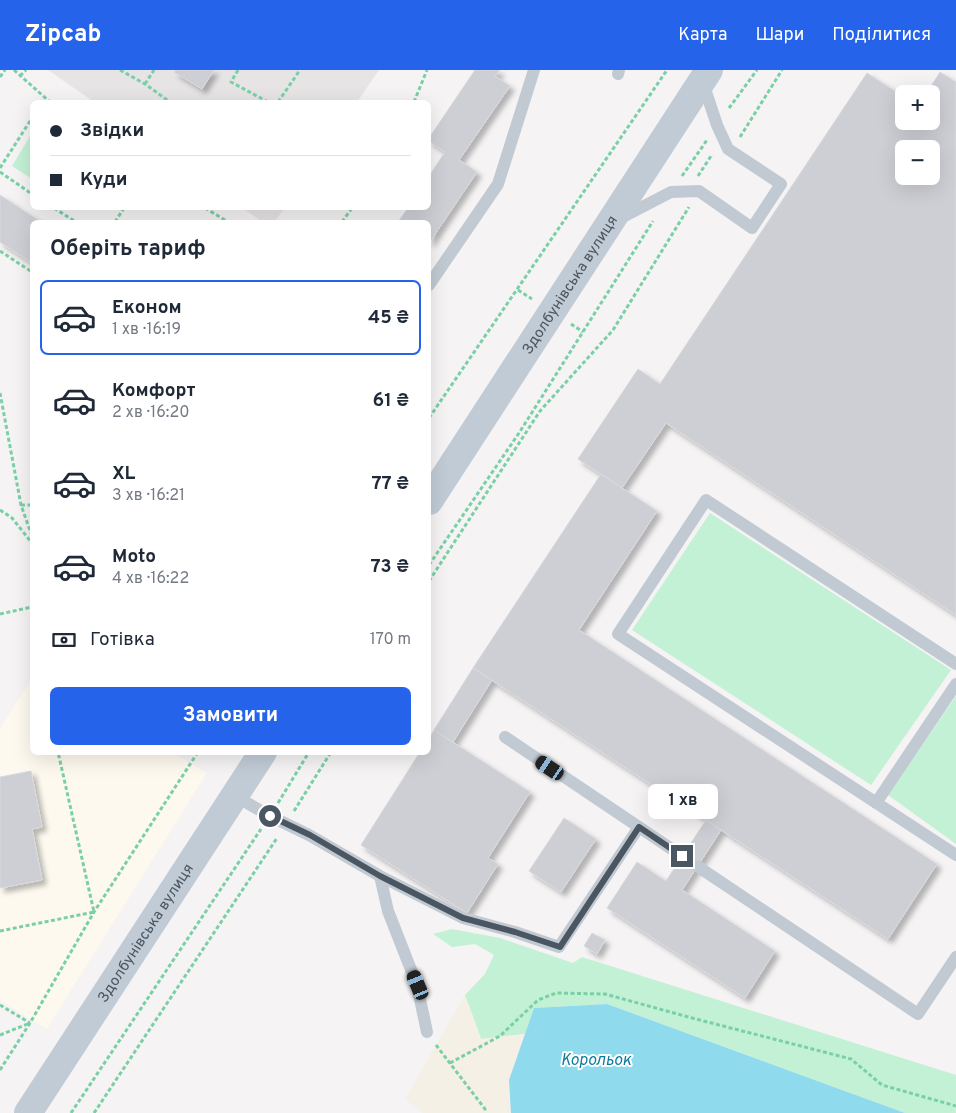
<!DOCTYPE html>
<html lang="uk">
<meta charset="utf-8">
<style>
:root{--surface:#fff;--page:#f6f6f7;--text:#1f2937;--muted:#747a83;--line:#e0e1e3;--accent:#2563eb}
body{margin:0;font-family:Overpass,sans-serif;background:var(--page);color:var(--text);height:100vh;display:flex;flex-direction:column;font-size:19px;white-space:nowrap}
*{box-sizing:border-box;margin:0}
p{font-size:16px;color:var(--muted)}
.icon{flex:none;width:28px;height:28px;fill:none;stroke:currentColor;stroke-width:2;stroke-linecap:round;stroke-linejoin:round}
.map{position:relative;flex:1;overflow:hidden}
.drawer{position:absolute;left:30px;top:150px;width:401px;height:535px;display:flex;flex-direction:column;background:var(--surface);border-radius:8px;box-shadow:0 5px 20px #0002}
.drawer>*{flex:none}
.banner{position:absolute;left:30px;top:30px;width:401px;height:110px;border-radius:8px;box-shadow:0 5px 20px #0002;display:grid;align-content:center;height:110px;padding:0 20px;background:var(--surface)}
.fabs{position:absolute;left:895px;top:15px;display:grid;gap:10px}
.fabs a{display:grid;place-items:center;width:45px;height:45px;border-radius:8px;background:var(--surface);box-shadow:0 5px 20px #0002;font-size:25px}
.end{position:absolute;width:22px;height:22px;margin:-11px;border:6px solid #4a5661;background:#fff;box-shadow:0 0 0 2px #fff}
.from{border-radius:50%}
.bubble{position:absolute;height:35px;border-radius:8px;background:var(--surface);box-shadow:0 5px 20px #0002;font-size:16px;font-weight:700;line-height:35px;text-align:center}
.car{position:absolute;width:15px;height:30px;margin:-15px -8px;border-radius:6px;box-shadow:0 0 4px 1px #0007;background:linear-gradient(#222 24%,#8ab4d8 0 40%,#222 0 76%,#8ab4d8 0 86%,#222 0)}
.banner b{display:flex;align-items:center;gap:18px;height:48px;font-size:19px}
.banner b+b{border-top:1px solid var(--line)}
.banner i{width:12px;height:12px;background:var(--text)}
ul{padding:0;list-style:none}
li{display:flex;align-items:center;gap:15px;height:75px;margin:0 10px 8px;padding:0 10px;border:2px solid transparent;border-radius:8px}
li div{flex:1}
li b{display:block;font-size:19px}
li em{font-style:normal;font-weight:700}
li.selected{border-color:var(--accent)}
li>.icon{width:45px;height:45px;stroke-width:1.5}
h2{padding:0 20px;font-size:22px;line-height:60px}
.pay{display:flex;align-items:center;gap:12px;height:55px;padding:0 20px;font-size:19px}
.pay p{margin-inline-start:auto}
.primary-button{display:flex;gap:10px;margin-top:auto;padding:10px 20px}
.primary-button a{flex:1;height:58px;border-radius:8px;background:var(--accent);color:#fff;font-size:20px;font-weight:700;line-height:58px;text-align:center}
header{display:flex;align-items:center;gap:30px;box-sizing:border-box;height:70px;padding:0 25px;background:var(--accent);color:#fff}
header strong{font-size:24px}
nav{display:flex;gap:28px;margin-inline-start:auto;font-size:18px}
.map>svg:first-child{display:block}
.commercial{fill:#fdf9ef}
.education{fill:#e6e4e5}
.green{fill:#c3f1d5}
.sand{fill:#f5f0e5}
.water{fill:#90daee}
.building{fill:#cdcfd5;stroke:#d7d9de;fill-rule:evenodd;filter:url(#shadow)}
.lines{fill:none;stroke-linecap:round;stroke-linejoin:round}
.path{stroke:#7ad0a6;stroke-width:3;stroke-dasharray:4 2.5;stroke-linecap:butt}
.lane{stroke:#c1cad2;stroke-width:12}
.secondary{stroke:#c1cbd6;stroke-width:28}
.route{stroke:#4a5661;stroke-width:6}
.labels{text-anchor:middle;stroke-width:4;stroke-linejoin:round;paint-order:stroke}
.street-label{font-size:15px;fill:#4a5661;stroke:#fff}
.water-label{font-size:16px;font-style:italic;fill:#0c7c9b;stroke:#fff}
</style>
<header>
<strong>Zipcab</strong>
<nav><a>Карта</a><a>Шари</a><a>Поділитися</a></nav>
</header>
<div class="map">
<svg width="956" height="1043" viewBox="0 0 956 1043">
<defs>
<filter id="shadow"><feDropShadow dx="4.5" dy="4.5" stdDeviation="2.5" flood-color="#0004"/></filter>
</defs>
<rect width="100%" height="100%" fill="#f5f3f3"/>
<path class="commercial" d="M 32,609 L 32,682 L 173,683 L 207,703 L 47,959 L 0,930 L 0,658 Z"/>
<path class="education" d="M 48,0 L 379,0 L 357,32 L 94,32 Z
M 242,138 L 285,138 L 274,152 L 263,152 Z"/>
<path class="green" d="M 32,63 L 32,109 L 12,96 Z
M 710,443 L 951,600 L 871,715 L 632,560 Z
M 956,626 L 956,774 L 888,725 Z
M 452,859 L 500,868 L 573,893 L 582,887 L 956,1005 L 956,1043 L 905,1043 L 607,934 L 534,938 L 525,964 L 481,969 L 465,925 L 485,904 L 494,885 L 475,874 L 452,877 L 433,864 Z"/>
<path class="sand" d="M 465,925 L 481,969 L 525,964 L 509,1010 L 511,1043 L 422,1043 L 405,1029 Z"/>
<path class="water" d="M 607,934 L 905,1043 L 511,1043 L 509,1010 L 534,938 Z"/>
<path class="building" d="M 176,0 L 214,0 L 202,19 L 174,2 Z
M 475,0 L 500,0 L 495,6 L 510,16 L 459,90 L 477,102 L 429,173 L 429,152 L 398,152 L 408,138 L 429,138 L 429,106 L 445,82 L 429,71 L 429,68 Z
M 940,2 L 956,12 L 956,545 L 666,353 L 622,418 L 578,389 L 638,299 L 660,314 L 867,3 L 904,27 L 904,51 L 931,51 L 931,24 L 926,24 ZM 904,79 L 931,79 L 931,106 L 904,106 Z
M 0,125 L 41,152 L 32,152 L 32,193 L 0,172 Z
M 601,404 L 657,441 L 579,560 L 937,794 L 888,869 L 473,598 Z
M 473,598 L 492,610 L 453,672 L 434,660 Z
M 434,660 L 530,722 L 488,788 L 498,794 L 467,843 L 361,775 L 420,682 L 429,682 L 429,669 Z
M 31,701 L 42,757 L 32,759 L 42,810 L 0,818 L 0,707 Z
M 564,748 L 596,769 L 561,822 L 529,801 Z
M 706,750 L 721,760 L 682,820 L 775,881 L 745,928 L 607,838 L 637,792 L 666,811 Z
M 592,863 L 605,870 L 597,884 L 584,876 Z"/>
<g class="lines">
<path class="path" d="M 14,0 L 50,32
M 120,0 L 145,14 L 170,32
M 238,0 L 231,12 L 268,32
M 20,6 L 26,0
M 0,7 L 5,0
M 145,14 L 154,0
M 278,32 L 300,0
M 414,32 L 427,0
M 729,38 L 757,0
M 740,67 L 782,0
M 0,98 L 32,48
M 0,102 L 32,124
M 682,106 L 707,70
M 698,106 L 711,86 L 713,85
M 54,138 L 76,152
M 205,138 L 228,152
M 115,152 L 124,138
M 342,152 L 352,138
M 0,181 L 32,202
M 518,220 L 532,229
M 571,254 L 583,262
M 0,323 L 21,435 L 32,466
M 429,348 L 667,0
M 21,435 L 32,435
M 0,440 L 12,448 L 32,473
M 429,495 L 519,363 L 653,151
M 429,511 L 540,341 L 613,260 L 689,137
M 0,544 L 32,537
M 278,733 L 309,682
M 294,741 L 331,682
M 0,861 L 94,842 L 58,682
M 0,935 L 30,953
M 0,965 L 30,953
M 436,975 L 485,1039 L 485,1043
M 450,993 L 500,966 L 538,930 L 556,923 L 605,924 L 692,948 L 851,989 L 882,1015 L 956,1036
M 0,1000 L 30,953 L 94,842 L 198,682
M 71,1043 L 261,759
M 94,1043 L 277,768"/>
<path class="lane" d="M 618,4 L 619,0
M 619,149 L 671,122 L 699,121 L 752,158 L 781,114 L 728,79 L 717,55 L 703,13
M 429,215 L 498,114 L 534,0
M 956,594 L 706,430 L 618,564 L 956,785
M 505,667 L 682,786
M 235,726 L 270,746 L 309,765 L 380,806 L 463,848 L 515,862 L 559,877 L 639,757
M 876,733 L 956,614
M 697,796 L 918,944 L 956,887
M 380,806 L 388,841 L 417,915 L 427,962"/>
<g class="secondary">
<path id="s1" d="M 429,431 L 709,0"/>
<path id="s2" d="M 28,1043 L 263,682"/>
</g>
</g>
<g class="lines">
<path class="route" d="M 270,746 L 310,765 L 380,806 L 463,848 L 515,862 L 560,877 L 639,757 L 682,786"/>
</g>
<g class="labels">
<g class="street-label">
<text dy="5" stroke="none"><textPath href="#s1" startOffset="258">Здолбунівська вулиця</textPath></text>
<text dy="5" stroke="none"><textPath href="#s2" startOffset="215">Здолбунівська вулиця</textPath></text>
</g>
<g class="water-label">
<text x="596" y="995">Корольок</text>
</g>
</g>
</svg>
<div class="fabs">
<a>+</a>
<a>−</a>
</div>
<i class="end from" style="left:270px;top:746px"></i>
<i class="end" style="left:682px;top:786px"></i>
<div class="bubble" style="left:648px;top:714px;width:70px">1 хв</div>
<i class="car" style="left:550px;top:698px;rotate:304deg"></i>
<i class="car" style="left:418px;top:915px;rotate:337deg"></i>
<div class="banner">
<b><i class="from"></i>Звідки</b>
<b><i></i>Куди</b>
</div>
<section class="drawer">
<h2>Оберіть тариф</h2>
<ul>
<li class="selected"><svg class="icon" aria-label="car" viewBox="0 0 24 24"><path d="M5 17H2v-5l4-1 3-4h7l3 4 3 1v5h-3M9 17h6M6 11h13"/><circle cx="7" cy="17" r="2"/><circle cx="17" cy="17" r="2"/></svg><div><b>Економ</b><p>1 хв · 16:19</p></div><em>45 ₴</em></li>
<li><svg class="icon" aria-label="car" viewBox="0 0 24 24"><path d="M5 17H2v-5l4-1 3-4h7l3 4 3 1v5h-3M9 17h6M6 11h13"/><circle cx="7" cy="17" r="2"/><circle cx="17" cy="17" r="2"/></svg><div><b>Комфорт</b><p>2 хв · 16:20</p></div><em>61 ₴</em></li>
<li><svg class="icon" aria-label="car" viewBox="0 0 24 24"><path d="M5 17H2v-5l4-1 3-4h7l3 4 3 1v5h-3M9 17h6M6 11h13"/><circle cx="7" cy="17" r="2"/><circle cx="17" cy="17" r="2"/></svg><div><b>XL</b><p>3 хв · 16:21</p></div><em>77 ₴</em></li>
<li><svg class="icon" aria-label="car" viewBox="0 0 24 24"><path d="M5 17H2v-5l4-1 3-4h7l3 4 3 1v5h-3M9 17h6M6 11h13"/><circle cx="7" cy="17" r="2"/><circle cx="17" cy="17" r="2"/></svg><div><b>Moto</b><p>4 хв · 16:22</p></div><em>73 ₴</em></li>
</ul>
<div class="pay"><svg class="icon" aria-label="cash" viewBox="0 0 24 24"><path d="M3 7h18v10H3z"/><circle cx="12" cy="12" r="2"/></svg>Готівка<p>170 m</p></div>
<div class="primary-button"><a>Замовити</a></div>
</section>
</div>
